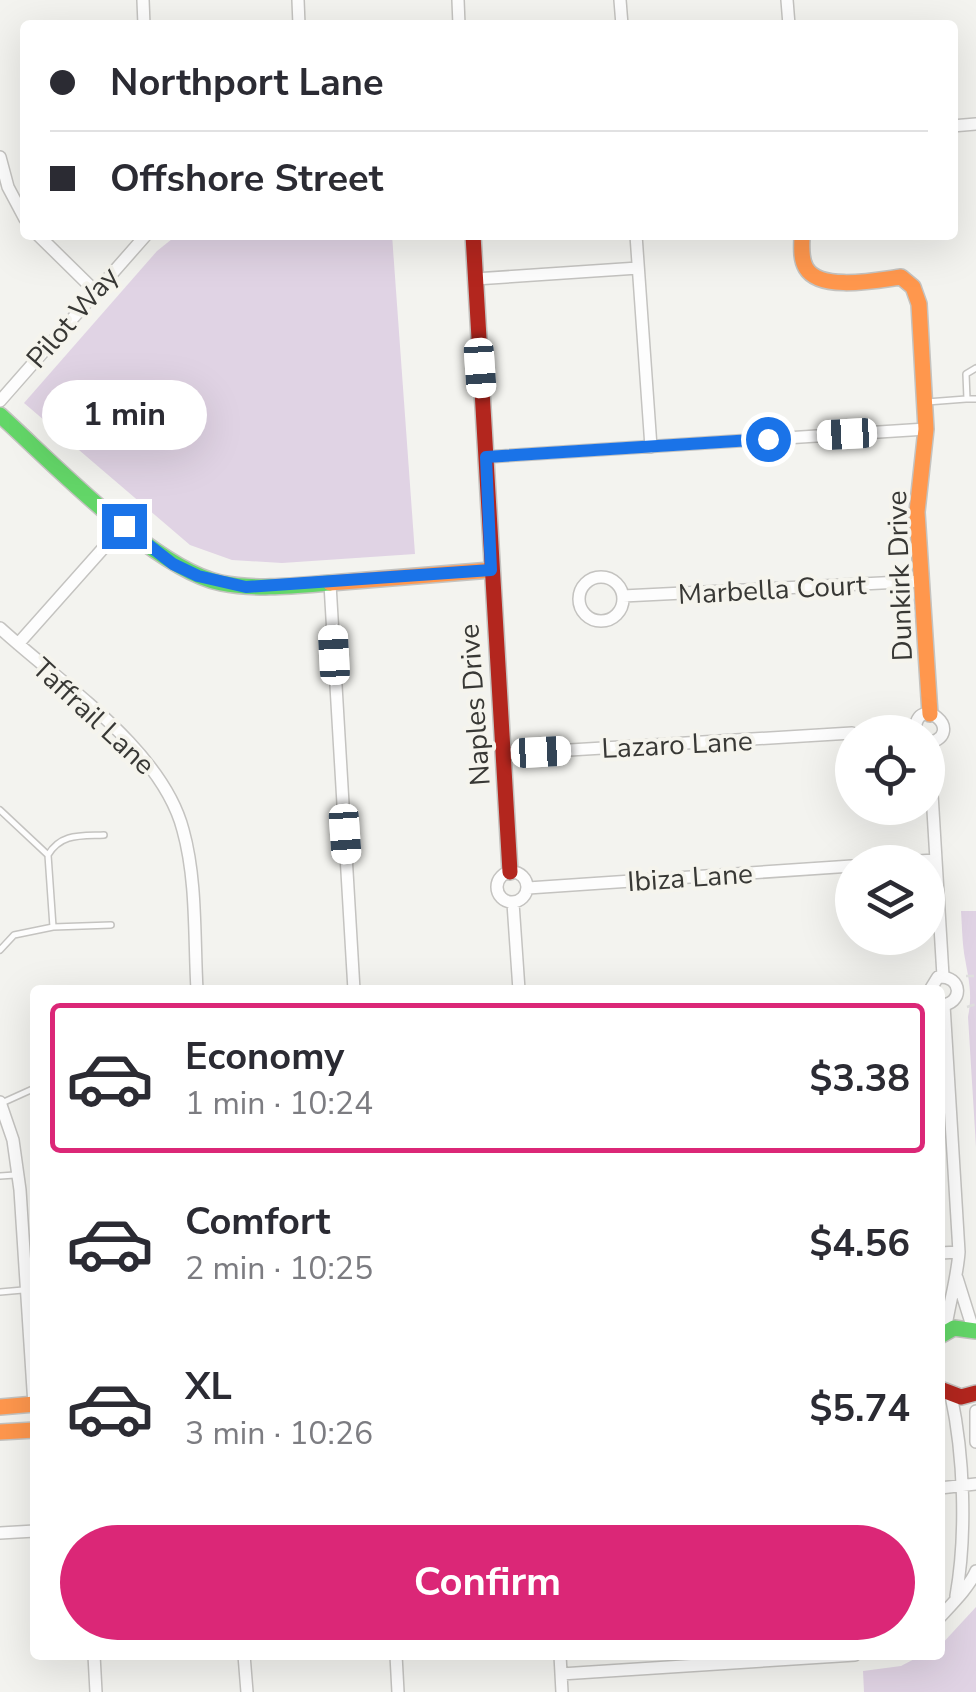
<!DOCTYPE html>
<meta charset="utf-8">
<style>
:root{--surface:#fff;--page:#f7f7f7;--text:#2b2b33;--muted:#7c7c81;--line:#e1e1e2;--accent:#db2777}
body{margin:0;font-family:"Nunito Sans",sans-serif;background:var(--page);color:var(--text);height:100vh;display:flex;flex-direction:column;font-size:38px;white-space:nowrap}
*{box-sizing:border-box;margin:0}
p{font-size:32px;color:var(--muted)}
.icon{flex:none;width:55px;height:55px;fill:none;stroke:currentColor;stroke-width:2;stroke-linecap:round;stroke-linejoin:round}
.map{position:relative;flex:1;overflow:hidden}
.sheet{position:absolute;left:30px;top:985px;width:915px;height:675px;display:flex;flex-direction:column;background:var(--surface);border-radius:10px;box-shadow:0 10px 40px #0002}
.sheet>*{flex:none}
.banner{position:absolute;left:20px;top:20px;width:938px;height:220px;border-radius:10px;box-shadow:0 10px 40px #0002;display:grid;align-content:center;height:220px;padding:0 30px;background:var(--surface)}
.tools{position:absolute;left:835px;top:715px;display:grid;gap:20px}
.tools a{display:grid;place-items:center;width:110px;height:110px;border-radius:50%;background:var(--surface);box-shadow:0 10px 40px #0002;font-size:50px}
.end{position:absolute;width:45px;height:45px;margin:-22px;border:12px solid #1a73e8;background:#fff;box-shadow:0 0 0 5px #fff}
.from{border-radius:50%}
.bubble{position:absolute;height:70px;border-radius:35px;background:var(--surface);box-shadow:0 10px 40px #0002;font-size:32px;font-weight:700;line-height:70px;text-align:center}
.car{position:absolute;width:30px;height:60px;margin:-30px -15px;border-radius:12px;box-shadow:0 0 8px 2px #0007;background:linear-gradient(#fff 24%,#345 0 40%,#fff 0 76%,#345 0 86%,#fff 0)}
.banner b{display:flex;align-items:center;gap:35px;height:95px;font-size:38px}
.banner b+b{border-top:2px solid var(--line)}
.banner i{width:25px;height:25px;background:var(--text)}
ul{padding:18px 0 0;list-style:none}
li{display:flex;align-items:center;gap:30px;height:150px;margin:0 20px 15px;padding:0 10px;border:5px solid transparent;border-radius:10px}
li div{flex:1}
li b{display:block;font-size:38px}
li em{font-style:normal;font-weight:700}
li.active{border-color:var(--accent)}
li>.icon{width:90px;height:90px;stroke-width:1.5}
.action{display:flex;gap:20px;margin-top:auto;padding:20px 30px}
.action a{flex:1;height:115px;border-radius:60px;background:var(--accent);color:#fff;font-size:40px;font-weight:700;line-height:115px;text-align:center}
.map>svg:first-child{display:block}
.green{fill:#e0d3e4}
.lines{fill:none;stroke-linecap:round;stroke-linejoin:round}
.lane-casing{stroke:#c4c3c0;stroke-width:8}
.street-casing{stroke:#c4c3c0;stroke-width:14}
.fast-casing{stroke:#c4c3c0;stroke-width:18}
.slow-casing{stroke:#c4c3c0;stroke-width:18}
.jam-casing{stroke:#c4c3c0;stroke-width:18}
.path{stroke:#dfdfde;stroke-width:2.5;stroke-dasharray:8 5;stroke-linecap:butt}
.lane{stroke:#fdfdfd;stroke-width:5}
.street{stroke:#fdfdfd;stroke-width:11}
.fast{stroke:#63d668;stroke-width:15}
.slow{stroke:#ff974d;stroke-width:15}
.jam{stroke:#b3261e;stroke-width:15}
.route{stroke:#1a73e8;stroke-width:12}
.labels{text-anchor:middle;stroke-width:8;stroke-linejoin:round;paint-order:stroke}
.street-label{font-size:28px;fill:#383835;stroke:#f5f4ed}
</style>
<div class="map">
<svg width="976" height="1692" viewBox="0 0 976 1692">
<rect width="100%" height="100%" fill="#f3f3ef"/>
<path class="green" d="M 177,235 L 392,235 L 415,554 L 282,563 L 232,560 L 190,545 L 24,403 L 157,251 Z
M 961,911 L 976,911 L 976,1147 L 968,1017 C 973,992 968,977 964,953 C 962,939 962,925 961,911 Z
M 976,1607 L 976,1692 L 864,1692 L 863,1671 L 901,1666 L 922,1655 L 940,1655 L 940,1646 Z"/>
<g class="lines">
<defs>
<path id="lane" d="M 976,368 L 966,374 L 967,399 L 976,399
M 927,402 L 966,399
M 0,810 L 48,855 L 53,927 L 14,935 L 0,950
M 48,855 C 61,833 81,836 104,835
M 53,927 L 111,925
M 4,1102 L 35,1088
M 0,1176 L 15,1175
M 0,1292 L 23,1290"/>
<path id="street" d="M 143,0 L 144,25
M 298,0 L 299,25
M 458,0 L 459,25
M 620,0 L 622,25
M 787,0 L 789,25
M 952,126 L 976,124
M 0,157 L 8,187 L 25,219
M 38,235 L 95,291
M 636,235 L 651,447
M 475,279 L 638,268
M 0,401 L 146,235
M 486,457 L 926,429
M579 599a22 22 0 1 1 44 0a22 22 0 1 1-44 0Z
M 330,584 L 354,990
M 623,596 L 921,581
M 0,628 C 60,683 162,749 183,830 C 197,880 194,938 197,990
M 18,644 L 123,526
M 869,732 L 914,730
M 915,732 C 916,689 969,733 928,743
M 929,744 L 943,976
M 502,754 L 852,733
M 899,862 L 936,860
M497 887a15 15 0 1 1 30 0a15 15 0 1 1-30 0Z
M 528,888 L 852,866
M 513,903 L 519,990
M 930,990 L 938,977 C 963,975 964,1005 940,1005
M 944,1005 L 959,1252 C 957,1279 949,1304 945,1332
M 0,1102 L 13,1140 L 20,1190 L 34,1405
M 940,1253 L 959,1252
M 957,1278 L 973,1329
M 951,1395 C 964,1456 967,1534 956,1596
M 976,1411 L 976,1442
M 940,1488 L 976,1484
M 0,1533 L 35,1531
M 940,1617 C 952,1604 970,1586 976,1571
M 94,1655 L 96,1692
M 244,1655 L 247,1692
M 396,1655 L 398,1692
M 560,1655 L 562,1692
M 561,1674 L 855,1655"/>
<path id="fast" d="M 0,415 C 53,463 154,569 221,583 C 257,590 293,586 330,583
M 940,1336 L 954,1328 L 976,1331"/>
<path id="slow" d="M 802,235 C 802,245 800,258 806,268 C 820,292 878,280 901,277 L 913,287 L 919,304 L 926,429 L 917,512 L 930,714
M 330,583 L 491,570
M 0,1407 L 35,1404
M 0,1432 L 35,1430"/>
<path id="jam" d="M 473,235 L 510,872
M 940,1389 L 961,1397 L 976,1393"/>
</defs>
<use href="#lane" class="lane-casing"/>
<use href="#street" class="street-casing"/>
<use href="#fast" class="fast-casing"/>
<use href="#slow" class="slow-casing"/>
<use href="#jam" class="jam-casing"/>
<path class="path" d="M 966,976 L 976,976
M 967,1007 L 976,1004"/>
<use href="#lane" class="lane"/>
<use href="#street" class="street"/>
<use href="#fast" class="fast"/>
<use href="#slow" class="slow"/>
<use href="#jam" class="jam"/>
</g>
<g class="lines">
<path class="route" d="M 124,526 L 173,564 L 198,576 L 246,587 L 491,570 L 486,457 L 768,439"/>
</g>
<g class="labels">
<g class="street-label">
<text transform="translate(72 317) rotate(-49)" y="10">Pilot Way</text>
<text transform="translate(899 576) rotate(-92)" y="10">Dunkirk Drive</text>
<text transform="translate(772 589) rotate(-3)" y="10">Marbella Court</text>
<text transform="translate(474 705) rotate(-94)" y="10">Naples Drive</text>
<text transform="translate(94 716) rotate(43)" y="10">Taffrail Lane</text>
<text transform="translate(677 744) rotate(-3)" y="10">Lazaro Lane</text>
<text transform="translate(690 877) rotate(-4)" y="10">Ibiza Lane</text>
</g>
</g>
</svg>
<div class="tools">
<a><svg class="icon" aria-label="locate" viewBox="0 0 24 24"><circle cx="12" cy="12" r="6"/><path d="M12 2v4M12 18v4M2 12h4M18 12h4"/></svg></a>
<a><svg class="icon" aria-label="layers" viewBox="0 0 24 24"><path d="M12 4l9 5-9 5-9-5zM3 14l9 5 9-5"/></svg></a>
</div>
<i class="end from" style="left:768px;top:439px"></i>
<i class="end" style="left:124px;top:526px"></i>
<div class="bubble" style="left:42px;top:380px;width:165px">1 min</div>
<i class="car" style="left:480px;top:368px;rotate:176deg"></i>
<i class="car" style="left:847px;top:434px;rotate:267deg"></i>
<i class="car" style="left:334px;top:655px;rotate:357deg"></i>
<i class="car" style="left:541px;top:752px;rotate:87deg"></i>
<i class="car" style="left:345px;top:834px;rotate:176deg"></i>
<div class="banner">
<b><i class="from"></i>Northport Lane</b>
<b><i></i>Offshore Street</b>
</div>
<section class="sheet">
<ul>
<li class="active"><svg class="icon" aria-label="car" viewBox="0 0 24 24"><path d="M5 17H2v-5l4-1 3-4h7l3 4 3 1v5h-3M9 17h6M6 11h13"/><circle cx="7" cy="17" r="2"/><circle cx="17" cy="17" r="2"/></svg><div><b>Economy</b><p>1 min · 10:24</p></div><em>$3.38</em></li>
<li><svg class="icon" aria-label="car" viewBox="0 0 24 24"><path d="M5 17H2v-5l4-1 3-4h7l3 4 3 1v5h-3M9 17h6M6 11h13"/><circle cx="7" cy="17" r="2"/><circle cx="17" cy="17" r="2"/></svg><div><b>Comfort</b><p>2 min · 10:25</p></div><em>$4.56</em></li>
<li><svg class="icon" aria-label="car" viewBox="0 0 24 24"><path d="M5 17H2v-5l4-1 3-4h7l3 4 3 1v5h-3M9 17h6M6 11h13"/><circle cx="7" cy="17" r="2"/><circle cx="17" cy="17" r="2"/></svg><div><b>XL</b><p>3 min · 10:26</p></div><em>$5.74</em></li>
</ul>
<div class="action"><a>Confirm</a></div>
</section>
</div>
